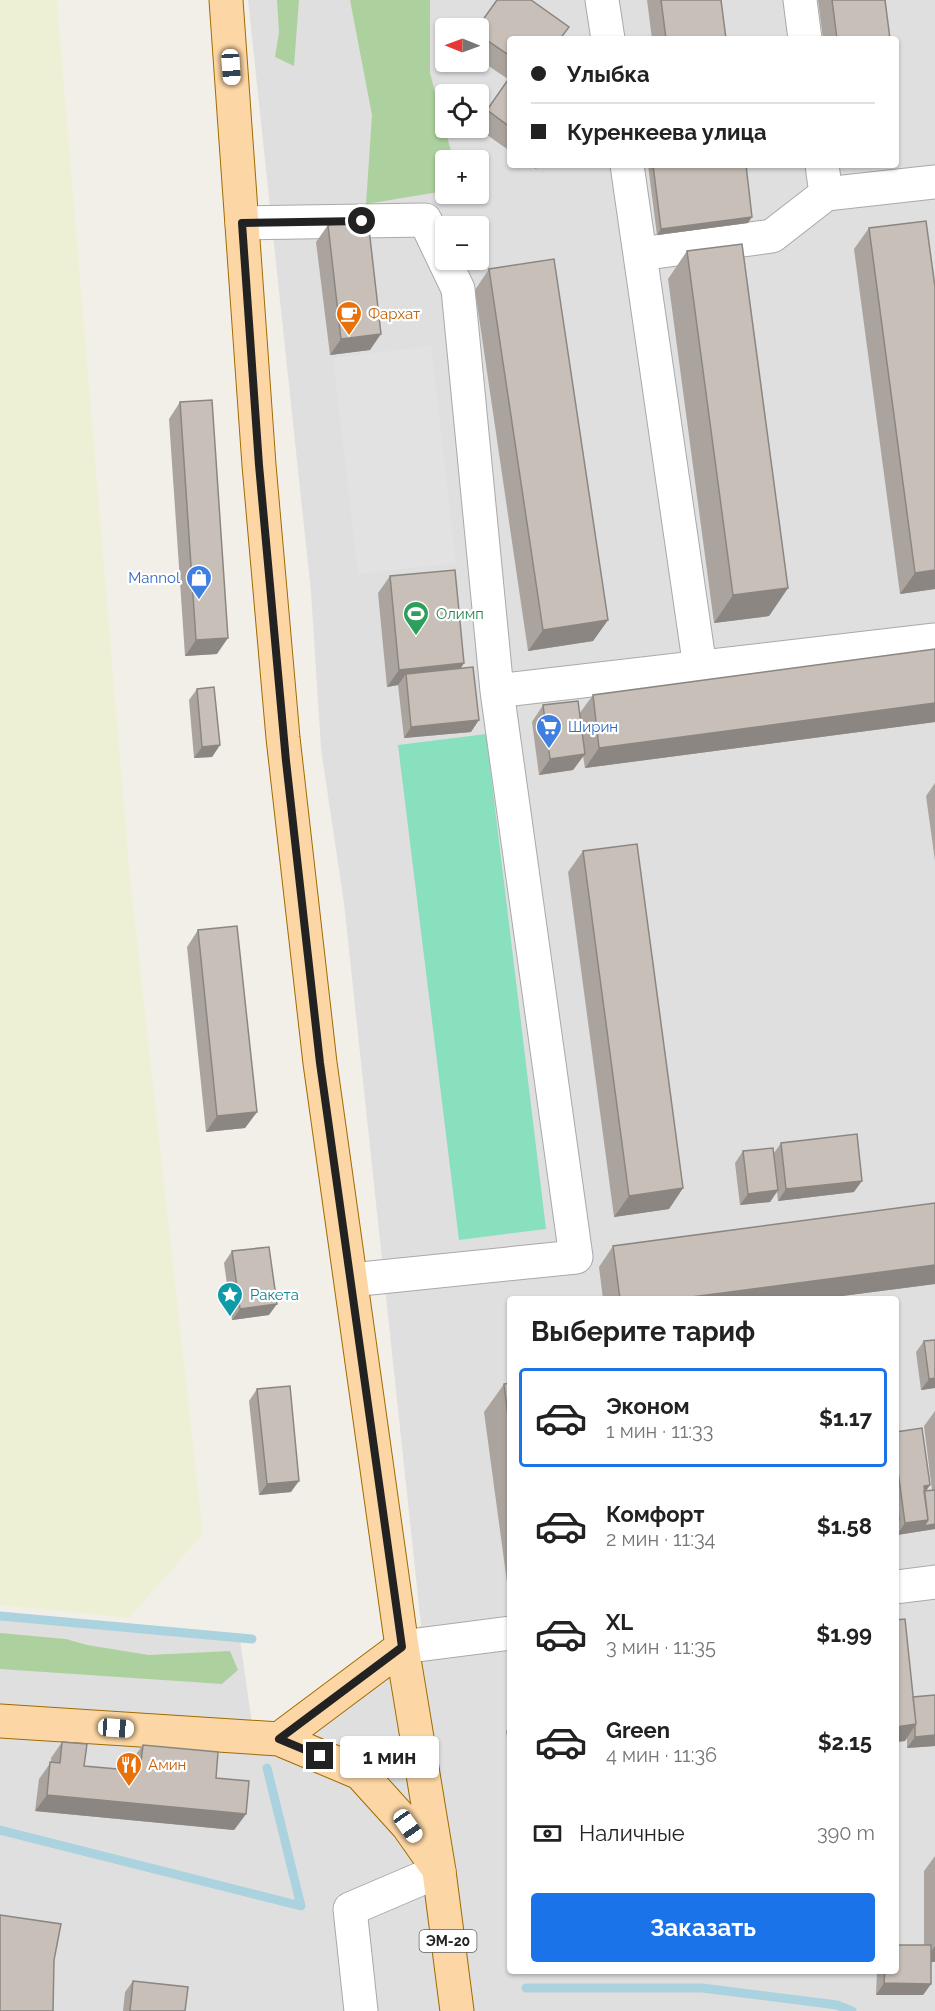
<!DOCTYPE html>
<html lang="ru">
<meta charset="utf-8">
<style>
:root{--surface:#fff;--page:#f2f2f2;--text:#222;--muted:#767676;--line:#e0e0e0;--accent:#1a73e8}
body{margin:0;font-family:Raleway,sans-serif;background:var(--page);color:var(--text);height:100vh;display:flex;flex-direction:column;font-size:22px;white-space:nowrap}
*{box-sizing:border-box;margin:0}
p{font-size:20px;color:var(--muted)}
.icon{flex:none;width:33px;height:33px;fill:none;stroke:currentColor;stroke-width:2;stroke-linecap:round;stroke-linejoin:round}
.map{position:relative;flex:1;overflow:hidden}
.details{position:absolute;left:507px;top:1296px;width:392px;height:678px;display:flex;flex-direction:column;background:var(--surface);border-radius:6px;box-shadow:0 2px 4px #0004}
.details>*{flex:none}
.top-card{position:absolute;left:507px;top:36px;width:392px;height:132px;border-radius:6px;box-shadow:0 2px 4px #0004;display:grid;align-content:center;height:132px;padding:0 24px;background:var(--surface)}
.needle{width:39px;rotate:271deg}
.tools{position:absolute;left:435px;top:18px;display:grid;gap:12px}
.tools a{display:grid;place-items:center;width:54px;height:54px;border-radius:6px;background:var(--surface);box-shadow:0 2px 4px #0004;font-size:30px}
.end{position:absolute;width:27px;height:27px;margin:-14px;border:8px solid #222;background:#fff;box-shadow:0 0 0 3px #fff}
.from{border-radius:50%}
.bubble{position:absolute;height:42px;border-radius:6px;background:var(--surface);box-shadow:0 2px 4px #0004;font-size:20px;font-weight:700;line-height:42px;text-align:center}
.car{position:absolute;width:18px;height:36px;margin:-18px -9px;border-radius:8px;box-shadow:0 0 4px 2px #0007;background:linear-gradient(#fff 24%,#345 0 40%,#fff 0 76%,#345 0 86%,#fff 0)}
.top-card b{display:flex;align-items:center;gap:21px;height:57px;font-size:22px}
.top-card b+b{border-top:2px solid var(--line)}
.top-card i{width:15px;height:15px;background:var(--text)}
ul{padding:0;list-style:none}
li{display:flex;align-items:center;gap:18px;height:99px;margin:0 12px 9px;padding:0 12px;border:3px solid transparent;border-radius:6px}
li div{flex:1}
li b{display:block;font-size:22px}
li em{font-style:normal;font-weight:700}
li.current{border-color:var(--accent)}
li>.icon{width:54px;height:54px;stroke-width:1.5}
h2{padding:0 24px;font-size:27px;line-height:72px}
.pay{display:flex;align-items:center;gap:15px;height:66px;padding:0 24px;font-size:22px}
.pay p{margin-inline-start:auto}
.action{display:flex;gap:12px;margin-top:auto;padding:12px 24px}
.action a{flex:1;height:69px;border-radius:6px;background:var(--accent);color:#fff;font-size:24px;font-weight:700;line-height:69px;text-align:center}
.map>svg:first-child{display:block}
.residential{fill:#e0dfdf;fill-rule:evenodd}
.farmland{fill:#eef0d5}
.forest{fill:#add19e}
.pitch{fill:#88e0be}
.parking{fill:#e2e2e2}
.lines{fill:none;stroke-linecap:round;stroke-linejoin:round}
.stream{stroke:#aad3df;stroke-width:9}
.minor-casing{stroke:#a9a9a9;stroke-width:35}
.major-casing{stroke:#a06b00;stroke-width:35}
.minor{stroke:#fff;stroke-width:33}
.major{stroke:#fcd6a4;stroke-width:33}
.wall{fill:#aba49e}
.shaded-wall{fill:#8b8681}
.building{fill:#c7bfb8;stroke:#8b8681;stroke-width:1.5}
.route{stroke:#222;stroke-width:8}
.labels{text-anchor:middle;stroke-width:4.5;stroke-linejoin:round;paint-order:stroke}
.shield{fill:#fff;stroke:#646464;stroke-width:1.5}
.shield-label{font-size:14px;font-weight:bold;fill:#222}
.food-label{font-size:15px;fill:#c56008;stroke:#fff;text-anchor:start}
.shop-label{font-size:15px;fill:#366cbe;stroke:#fff;text-anchor:end}
.leisure-label{font-size:15px;fill:#27864d;stroke:#fff;text-anchor:start}
.culture-label{font-size:15px;fill:#0d838f;stroke:#fff;text-anchor:start}
</style>
<div class="map">
<svg width="935" height="2011" viewBox="0 0 935 2011">
<rect width="100%" height="100%" fill="#f2efe9"/>
<path class="residential" d="M 248,0 L 935,0 L 935,2011 L 0,2011 L 0,1620 L 240,1640 L 254,1737 L 402,1647 L 421,1625 L 344,903 L 321,749 L 311,592 ZM 446,28 L 478,28 L 478,62 L 446,62 ZM 510,39 L 896,39 L 896,165 L 510,165 ZM 446,94 L 478,94 L 478,128 L 446,128 ZM 446,160 L 478,160 L 478,194 L 446,194 ZM 446,226 L 478,226 L 478,260 L 446,260 ZM 510,1299 L 896,1299 L 896,1971 L 510,1971 Z"/>
<path class="farmland" d="M 0,0 L 57,0 L 130,877 L 203,1534 L 129,1618 L 0,1605 Z"/>
<path class="forest" d="M 277,0 L 299,0 L 294,66 L 275,57 L 279,32 Z
M 350,0 L 430,0 L 430,73 L 452,155 L 458,160 L 446,160 L 445,191 L 366,204 L 372,115 Z
M 0,1633 L 66,1639 L 87,1645 L 149,1655 L 230,1651 L 238,1670 L 222,1684 L 0,1669 Z"/>
<path class="pitch" d="M 486,734 L 546,1229 L 459,1240 L 398,745 Z"/>
<path class="parking" d="M 431,346 L 456,563 L 358,574 L 333,358 Z"/>
<g class="lines">
<path class="stream" d="M 0,1616 L 252,1639
M 0,1830 L 301,1906 L 267,1768
M 526,1988 L 702,1988 L 837,2005 L 852,2011"/>
<defs>
<path id="minor" d="M 602,0 L 608,39
M 800,0 L 805,39
M 627,165 L 700,668
M 822,165 L 826,194 L 935,182
M 242,223 L 425,220 L 458,289 L 497,691 L 935,640
M 640,254 L 772,236 L 826,194
M 351,1280 L 576,1257 L 497,691
M 896,1587 L 935,1582
M 402,1647 L 510,1633
M 361,2011 L 350,1909 L 439,1871"/>
<path id="major" d="M 226,0 L 259,465 L 283,738 L 320,1063 L 402,1647 L 439,1871 L 457,2011
M 0,1721 L 279,1739 L 360,1773 L 408,1826 L 434,1863
M 279,1739 L 402,1647"/>
</defs>
<use href="#minor" class="minor-casing"/>
<use href="#major" class="major-casing"/>
<use href="#minor" class="minor"/>
<use href="#major" class="major"/>
</g>
<path class="wall" d="M 496,0 L 531,0 L 510,39 L 510,151 L 477,128 L 478,128 L 478,122 L 508,79 L 478,59 L 478,28 L 496,1 Z
M 647,0 L 721,0 L 726,39 L 652,39 Z
M 818,0 L 885,0 L 890,39 L 823,39 Z
M 530,165 L 539,165 L 536,169 Z
M 648,165 L 746,165 L 748,223 L 657,235 Z
M 328,225 L 370,350 L 330,355 L 316,242 Z
M 869,228 L 935,589 L 900,594 L 854,249 Z
M 687,251 L 788,588 L 769,616 L 714,623 L 668,279 Z
M 489,269 L 608,620 L 593,641 L 528,651 L 475,290 Z
M 180,402 L 217,654 L 185,656 L 169,419 Z
M 390,576 L 464,663 L 461,668 L 471,732 L 404,738 L 398,685 L 387,687 L 378,593 Z
M 935,649 L 935,722 L 585,768 L 583,756 L 573,770 L 539,775 L 532,722 L 543,705 L 579,714 L 593,695 Z
M 197,689 L 220,745 L 212,757 L 194,758 L 189,700 Z
M 935,783 L 935,861 L 926,796 Z
M 583,851 L 683,1188 L 669,1209 L 614,1217 L 568,872 Z
M 198,930 L 257,1112 L 245,1128 L 206,1132 L 187,947 Z
M 781,1143 L 854,1192 L 778,1201 L 777,1192 L 770,1202 L 740,1205 L 735,1163 L 743,1151 L 774,1153 Z
M 935,1203 L 935,1284 L 819,1299 L 603,1299 L 599,1267 L 613,1246 Z
M 232,1251 L 269,1315 L 232,1320 L 224,1263 Z
M 924,1341 L 935,1388 L 921,1390 L 916,1352 Z
M 510,1383 L 510,1597 L 509,1597 L 484,1412 L 504,1384 Z
M 257,1389 L 291,1492 L 259,1495 L 249,1401 Z
M 935,1411 L 935,1529 L 897,1535 L 896,1527 L 896,1432 L 930,1485 L 926,1491 L 932,1490 L 924,1426 Z
M 896,1620 L 913,1697 L 935,1695 L 935,1746 L 907,1748 L 907,1738 L 905,1741 L 896,1742 Z
M 510,1725 L 510,1760 L 506,1731 Z
M 62,1742 L 84,1766 L 131,1770 L 131,1761 L 143,1745 L 216,1778 L 246,1814 L 234,1830 L 35,1811 L 39,1779 L 51,1762 L 51,1758 Z
M 935,1856 L 935,1962 L 931,1962 L 931,1984 L 923,1995 L 876,1995 L 877,1971 L 896,1971 L 924,1945 L 924,1871 Z
M 133,1981 L 185,2011 L 123,2011 L 125,1992 Z"/>
<path class="shaded-wall" d="M 752,217 L 748,223 L 657,235 L 661,229 Z
M 381,334 L 370,350 L 330,355 L 341,339 Z
M 935,570 L 935,589 L 900,594 L 915,573 Z
M 788,588 L 769,616 L 714,623 L 733,595 Z
M 608,620 L 593,641 L 528,651 L 543,630 Z
M 228,638 L 217,654 L 185,656 L 196,640 Z
M 464,663 L 453,680 L 406,674 L 398,685 L 387,687 L 399,670 Z
M 935,703 L 935,722 L 585,768 L 599,748 Z
M 479,720 L 471,732 L 404,738 L 411,727 Z
M 220,745 L 212,757 L 194,758 L 202,747 Z
M 585,754 L 573,770 L 539,775 L 550,759 Z
M 257,1112 L 245,1128 L 206,1132 L 217,1116 Z
M 862,1181 L 854,1192 L 778,1201 L 786,1189 Z
M 683,1188 L 669,1209 L 614,1217 L 629,1196 Z
M 778,1190 L 770,1202 L 740,1205 L 748,1194 Z
M 935,1265 L 935,1284 L 819,1299 L 676,1299 Z
M 277,1304 L 269,1315 L 232,1320 L 240,1309 Z
M 935,1378 L 935,1388 L 921,1390 L 929,1379 Z
M 299,1481 L 291,1492 L 259,1495 L 267,1484 Z
M 930,1485 L 922,1497 L 924,1486 Z
M 928,1520 L 935,1524 L 935,1529 L 897,1535 L 905,1523 Z
M 916,1724 L 905,1741 L 896,1742 L 896,1727 Z
M 935,1735 L 935,1746 L 907,1748 L 915,1737 Z
M 47,1795 L 246,1814 L 234,1830 L 35,1811 Z
M 935,1946 L 935,1962 L 924,1962 Z
M 884,1983 L 931,1984 L 923,1995 L 876,1995 Z"/>
<path class="building" d="M 497,0 L 531,0 L 569,27 L 560,39 L 510,39 L 510,56 L 478,34 L 478,28 L 477,28 Z
M 661,0 L 721,0 L 726,39 L 666,39 Z
M 832,0 L 885,0 L 890,39 L 837,39 Z
M 510,77 L 510,127 L 487,110 Z
M 896,78 L 897,91 L 896,91 Z
M 653,165 L 746,165 L 752,217 L 661,229 Z
M 368,220 L 381,334 L 341,339 L 328,225 Z
M 926,221 L 935,287 L 935,570 L 915,573 L 869,228 Z
M 742,244 L 788,588 L 733,595 L 687,251 Z
M 554,259 L 608,620 L 543,630 L 489,269 Z
M 212,400 L 228,638 L 196,640 L 180,402 Z
M 455,570 L 464,663 L 399,670 L 390,576 Z
M 935,649 L 935,703 L 599,748 L 593,695 Z
M 473,667 L 479,720 L 411,727 L 406,674 Z
M 214,687 L 220,745 L 202,747 L 197,689 Z
M 578,701 L 585,754 L 550,759 L 543,705 Z
M 637,844 L 683,1188 L 629,1196 L 583,851 Z
M 237,926 L 257,1112 L 217,1116 L 198,930 Z
M 857,1134 L 862,1181 L 786,1189 L 781,1143 Z
M 773,1148 L 778,1190 L 748,1194 L 743,1151 Z
M 935,1203 L 935,1265 L 676,1299 L 620,1299 L 613,1246 Z
M 269,1247 L 277,1304 L 240,1309 L 232,1251 Z
M 935,1340 L 935,1378 L 929,1379 L 924,1341 Z
M 510,1383 L 510,1432 L 504,1384 Z
M 290,1386 L 299,1481 L 267,1484 L 257,1389 Z
M 922,1428 L 930,1485 L 924,1486 L 928,1520 L 905,1523 L 896,1457 L 896,1432 Z
M 935,1490 L 935,1524 L 924,1526 L 928,1520 L 924,1491 Z
M 896,1497 L 899,1520 L 896,1521 Z
M 905,1619 L 916,1724 L 896,1727 L 896,1620 Z
M 935,1695 L 935,1735 L 915,1737 L 915,1726 L 916,1724 L 913,1697 Z
M 62,1742 L 87,1744 L 84,1766 L 140,1771 L 143,1745 L 218,1752 L 216,1778 L 249,1781 L 246,1814 L 47,1795 L 50,1762 L 60,1763 Z
M 0,1915 L 61,1924 L 54,1960 L 53,2011 L 0,2011 Z
M 896,1945 L 931,1945 L 931,1984 L 884,1983 L 885,1971 L 896,1971 Z
M 133,1981 L 188,1987 L 185,2011 L 130,2011 Z"/>
<g class="lines">
<path class="route" d="M 320,1756 L 279,1739 L 402,1647 L 320,1063 L 286,761 L 259,465 L 242,223 L 362,221"/>
</g>
<defs>
<symbol id="cafe-pin" viewBox="-11 -11 22 30"><path d="M0 17L-7.5 6A9.5 9.5 0 1 1 7.5 6Z" fill="#e8710a" stroke="#fff"/><path d="M-5.5-4.5H6V0H3Q3 3.5 0 3.5H-2.5Q-5.5 3.5-5.5 0ZM3-3.2v2h1.7v-2ZM-6 4.5H4V6H-6Z" fill="#fff"/></symbol>
<symbol id="shop-pin" viewBox="-11 -11 22 30"><path d="M0 17L-7.5 6A9.5 9.5 0 1 1 7.5 6Z" fill="#3f7fe0" stroke="#fff"/><path d="M-5-2.5h2.3a2.7 3.5 0 0 1 5.4 0H5L5.5 6h-11ZM-1.5-2.5h3a1.5 2.3 0 0 0-3 0Z" fill="#fff"/></symbol>
<symbol id="stadium-pin" viewBox="-11 -11 22 30"><path d="M0 17L-7.5 6A9.5 9.5 0 1 1 7.5 6Z" fill="#2e9e5b" stroke="#fff"/><path d="M0-5a6.5 5 0 1 0 0 10a6.5 5 0 1 0 0-10ZM-3.5-1.8h7v3.6h-7Z" fill="#fff"/></symbol>
<symbol id="supermarket-pin" viewBox="-11 -11 22 30"><path d="M0 17L-7.5 6A9.5 9.5 0 1 1 7.5 6Z" fill="#3f7fe0" stroke="#fff"/><path d="M-6-5.5h2.5l.6 2H6L4.5 2H-2.5L-4.4-4H-6ZM-1.5 3.2a1.3 1.3 0 1 0 .1 0ZM3 3.2a1.3 1.3 0 1 0 .1 0Z" fill="#fff"/></symbol>
<symbol id="sight-pin" viewBox="-11 -11 22 30"><path d="M0 17L-7.5 6A9.5 9.5 0 1 1 7.5 6Z" fill="#0f9aa8" stroke="#fff"/><path d="M0-6L1.8-2.2L6-1.7L2.9 1.2L3.7 5.4L0 3.3L-3.7 5.4L-2.9 1.2L-6-1.7L-1.8-2.2Z" fill="#fff"/></symbol>
<symbol id="restaurant-pin" viewBox="-11 -11 22 30"><path d="M0 17L-7.5 6A9.5 9.5 0 1 1 7.5 6Z" fill="#e8710a" stroke="#fff"/><path d="M-5-6h1v4h1v-4h1v4h1v-4h1v5L-1.5 .5V6h-2V.5L-5-1ZM5-6V6H3V1.5H1.5Q1.5-4 5-6Z" fill="#fff"/></symbol>
</defs>
<g fill-rule="evenodd">
<use href="#cafe-pin" x="334" y="299" width="30" height="40"/>
<use href="#shop-pin" x="184" y="563" width="30" height="40"/>
<use href="#stadium-pin" x="401" y="599" width="30" height="40"/>
<use href="#supermarket-pin" x="534" y="712" width="30" height="40"/>
<use href="#sight-pin" x="215" y="1280" width="30" height="40"/>
<use href="#restaurant-pin" x="114" y="1750" width="30" height="40"/>
</g>
<g class="labels">
<rect class="shield" x="419.5" y="1930" width="57" height="22" rx="4.5"/>
<g class="shield-label">
<text x="448" y="1946">ЭМ-20</text>
</g>
<g class="food-label">
<text x="368" y="319">Фархат</text>
<text x="148" y="1770">Амин</text>
</g>
<g class="shop-label">
<text x="180" y="583">Mannol</text>
<text x="568" y="732" text-anchor="start">Ширин</text>
</g>
<g class="leisure-label">
<text x="436" y="619">Олимп</text>
</g>
<g class="culture-label">
<text x="250" y="1300">Ракета</text>
</g>
</g>
</svg>
<div class="tools">
<a><svg class="needle" viewBox="-14 -14 28 28"><path d="M0-13l5 13h-10z" fill="#e53935"/><path d="M0 13l5-13h-10z" fill="#767676"/></svg></a>
<a><svg class="icon" aria-label="locate" viewBox="0 0 24 24"><circle cx="12" cy="12" r="6"/><path d="M12 2v4M12 18v4M2 12h4M18 12h4"/></svg></a>
<a>+</a>
<a>−</a>
</div>
<i class="end from" style="left:362px;top:221px"></i>
<i class="end" style="left:320px;top:1756px"></i>
<div class="bubble" style="left:340px;top:1736px;width:99px">1 мин</div>
<i class="car" style="left:231px;top:67px;rotate:176deg"></i>
<i class="car" style="left:116px;top:1728px;rotate:94deg"></i>
<i class="car" style="left:408px;top:1826px;rotate:145deg"></i>
<div class="top-card">
<b><i class="from"></i>Улыбка</b>
<b><i></i>Куренкеева улица</b>
</div>
<section class="details">
<h2>Выберите тариф</h2>
<ul>
<li class="current"><svg class="icon" aria-label="car" viewBox="0 0 24 24"><path d="M5 17H2v-5l4-1 3-4h7l3 4 3 1v5h-3M9 17h6M6 11h13"/><circle cx="7" cy="17" r="2"/><circle cx="17" cy="17" r="2"/></svg><div><b>Эконом</b><p>1 мин · 11:33</p></div><em>$1.17</em></li>
<li><svg class="icon" aria-label="car" viewBox="0 0 24 24"><path d="M5 17H2v-5l4-1 3-4h7l3 4 3 1v5h-3M9 17h6M6 11h13"/><circle cx="7" cy="17" r="2"/><circle cx="17" cy="17" r="2"/></svg><div><b>Комфорт</b><p>2 мин · 11:34</p></div><em>$1.58</em></li>
<li><svg class="icon" aria-label="car" viewBox="0 0 24 24"><path d="M5 17H2v-5l4-1 3-4h7l3 4 3 1v5h-3M9 17h6M6 11h13"/><circle cx="7" cy="17" r="2"/><circle cx="17" cy="17" r="2"/></svg><div><b>XL</b><p>3 мин · 11:35</p></div><em>$1.99</em></li>
<li><svg class="icon" aria-label="car" viewBox="0 0 24 24"><path d="M5 17H2v-5l4-1 3-4h7l3 4 3 1v5h-3M9 17h6M6 11h13"/><circle cx="7" cy="17" r="2"/><circle cx="17" cy="17" r="2"/></svg><div><b>Green</b><p>4 мин · 11:36</p></div><em>$2.15</em></li>
</ul>
<div class="pay"><svg class="icon" aria-label="cash" viewBox="0 0 24 24"><path d="M3 7h18v10H3z"/><circle cx="12" cy="12" r="2"/></svg>Наличные<p>390 m</p></div>
<div class="action"><a>Заказать</a></div>
</section>
</div>
